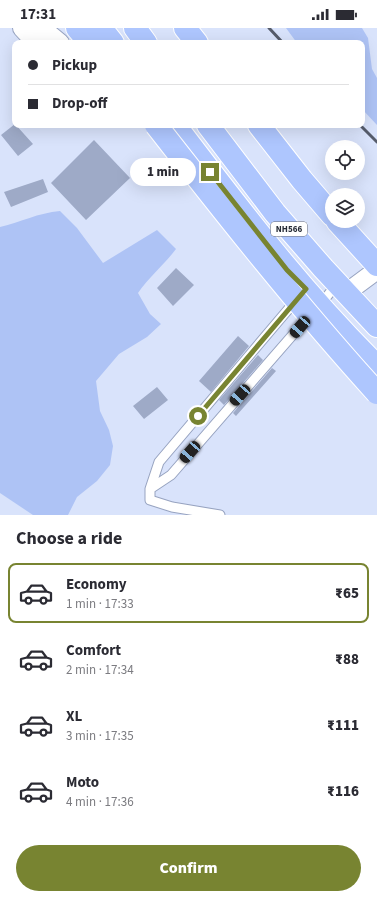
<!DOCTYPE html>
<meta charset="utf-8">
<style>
:root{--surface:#fff;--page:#f2f2f3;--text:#2b2b33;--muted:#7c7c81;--line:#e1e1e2;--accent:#788431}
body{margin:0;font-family:"Source Sans 3",sans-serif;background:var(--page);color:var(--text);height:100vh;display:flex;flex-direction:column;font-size:15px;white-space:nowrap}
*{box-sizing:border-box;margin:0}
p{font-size:13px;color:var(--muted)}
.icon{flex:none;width:22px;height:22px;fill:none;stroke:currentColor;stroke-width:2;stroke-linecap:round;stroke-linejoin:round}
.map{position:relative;height:487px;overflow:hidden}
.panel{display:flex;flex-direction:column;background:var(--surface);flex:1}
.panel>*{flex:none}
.hud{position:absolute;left:12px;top:12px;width:353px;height:88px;border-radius:8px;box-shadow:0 4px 16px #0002;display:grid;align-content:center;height:88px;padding:0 16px;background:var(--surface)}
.controls{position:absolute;left:325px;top:112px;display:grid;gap:8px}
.controls a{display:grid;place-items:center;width:40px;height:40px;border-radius:50%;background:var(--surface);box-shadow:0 4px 16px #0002;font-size:20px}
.end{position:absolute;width:18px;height:18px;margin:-9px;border:5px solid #788431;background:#fff;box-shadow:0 0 0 2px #fff}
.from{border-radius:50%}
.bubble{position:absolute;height:28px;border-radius:14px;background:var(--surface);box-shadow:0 4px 16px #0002;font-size:13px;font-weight:800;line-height:28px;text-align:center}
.car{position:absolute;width:12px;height:24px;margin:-12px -6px;border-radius:5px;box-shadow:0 0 3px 1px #0007;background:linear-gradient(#222 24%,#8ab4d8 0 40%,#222 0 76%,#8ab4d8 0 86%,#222 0)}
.hud b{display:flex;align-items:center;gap:14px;height:38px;font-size:15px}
.hud b+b{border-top:1px solid var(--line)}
.hud i{width:10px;height:10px;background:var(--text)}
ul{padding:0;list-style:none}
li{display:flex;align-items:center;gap:12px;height:60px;margin:0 8px 6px;padding:0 8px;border:2px solid transparent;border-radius:8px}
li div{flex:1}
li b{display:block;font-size:15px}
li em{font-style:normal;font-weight:800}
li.selected{border-color:var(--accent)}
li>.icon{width:36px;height:36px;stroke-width:1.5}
h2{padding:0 16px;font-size:18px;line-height:48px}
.cta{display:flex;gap:8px;margin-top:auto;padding:8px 16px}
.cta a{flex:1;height:46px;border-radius:24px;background:var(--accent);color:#fff;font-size:16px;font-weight:800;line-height:46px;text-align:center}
.status{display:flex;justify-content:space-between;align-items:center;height:28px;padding:0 20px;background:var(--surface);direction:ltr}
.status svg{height:11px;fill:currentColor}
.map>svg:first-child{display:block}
.green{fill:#aec3f5}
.building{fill:#9eaac7}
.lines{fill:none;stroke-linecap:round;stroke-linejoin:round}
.service-casing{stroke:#97a3c0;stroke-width:11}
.minor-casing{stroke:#97a3c0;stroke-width:20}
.trunk-casing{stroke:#fff;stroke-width:24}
.service{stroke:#fff;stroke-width:9}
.minor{stroke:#fff;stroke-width:18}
.trunk{stroke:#aec6fe;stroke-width:22}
.rail{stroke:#565c6b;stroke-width:3}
.trunk-bridge-casing{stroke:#fff;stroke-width:24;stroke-linecap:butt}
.trunk-bridge{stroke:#aec6fe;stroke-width:22}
.route{stroke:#788431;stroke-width:5}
.labels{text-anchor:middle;stroke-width:3;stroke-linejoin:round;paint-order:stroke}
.shield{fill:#fff;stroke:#686b73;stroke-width:1}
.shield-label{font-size:9px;font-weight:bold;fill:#272c37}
</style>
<div class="status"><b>17:31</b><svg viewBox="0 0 49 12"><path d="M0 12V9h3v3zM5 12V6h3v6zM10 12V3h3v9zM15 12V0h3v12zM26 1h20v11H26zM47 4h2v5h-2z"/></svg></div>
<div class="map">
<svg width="377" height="487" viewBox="0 0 377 487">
<rect width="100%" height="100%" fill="#d9e3fb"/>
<path class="green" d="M 286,0 L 362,0 L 368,10 L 372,41 L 377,50 L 377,97 L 362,81 L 362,15 L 297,15 Z
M 60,183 L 77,200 L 103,235 L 157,202 L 176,221 C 164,237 149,249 138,265 L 150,286 L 161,296 L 147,309 L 119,326 L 96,353 L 100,383 L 109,402 L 113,418 L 110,437 L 97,453 L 77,469 L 68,487 L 33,487 L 0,465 L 0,199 C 21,194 38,185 60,183 Z"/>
<path class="building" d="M 15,96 L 33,116 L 18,128 L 1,107 Z
M 94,112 L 130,150 L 86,192 L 51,155 Z
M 43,151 L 48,164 L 11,179 L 4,164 Z
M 176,240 L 194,257 L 173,278 L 157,260 Z
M 238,308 L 249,318 L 211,364 L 199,353 Z
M 258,327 L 263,332 L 224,377 L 219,372 Z
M 272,340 L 276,343 L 236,388 L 233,385 Z
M 157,359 L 168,372 L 144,391 L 133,378 Z"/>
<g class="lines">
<defs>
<path id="service" d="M 319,278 L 337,256
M 150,461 L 171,447 L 310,287
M 220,487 L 172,479 L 150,472 L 150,461 L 159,434 L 297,271"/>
<path id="minor" d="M 22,0 L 36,15
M 42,0 L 60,15
M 346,265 L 377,242"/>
<path id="trunk" d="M 77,0 L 90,15
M 101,0 L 113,15
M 135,0 L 146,15
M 185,0 L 197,15
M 175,97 C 239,181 302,264 377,338
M 208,97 L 275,185 L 323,240 L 377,298
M 259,97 L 302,152 L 332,187
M 337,193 L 377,237"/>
</defs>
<use href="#service" class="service-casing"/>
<use href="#minor" class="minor-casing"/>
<use href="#trunk" class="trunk-casing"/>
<use href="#service" class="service"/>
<use href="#minor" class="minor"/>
<use href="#trunk" class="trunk"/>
<path class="rail" d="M 269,0 L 283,15
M 360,97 L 377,114"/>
<defs>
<path id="trunk-bridge" d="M 156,97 C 227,188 299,279 377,365"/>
</defs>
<use href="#trunk-bridge" class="trunk-bridge-casing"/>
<use href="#trunk-bridge" class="trunk-bridge"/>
</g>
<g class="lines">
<path class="route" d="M 198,388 L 306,261 L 287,242 L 210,144"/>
</g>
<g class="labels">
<rect class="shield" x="271" y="194" width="36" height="14" rx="3"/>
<g class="shield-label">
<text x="289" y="204">NH566</text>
</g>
</g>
</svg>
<div class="controls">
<a><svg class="icon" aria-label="locate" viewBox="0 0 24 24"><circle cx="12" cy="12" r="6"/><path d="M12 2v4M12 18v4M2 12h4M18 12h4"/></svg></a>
<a><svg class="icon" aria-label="layers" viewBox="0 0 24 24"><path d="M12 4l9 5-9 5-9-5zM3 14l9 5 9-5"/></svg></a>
</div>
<i class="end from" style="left:198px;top:388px"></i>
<i class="end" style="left:210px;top:144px"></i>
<div class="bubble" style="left:130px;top:130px;width:66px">1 min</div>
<i class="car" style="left:300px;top:299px;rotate:221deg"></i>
<i class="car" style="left:240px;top:367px;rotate:222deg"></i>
<i class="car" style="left:190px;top:424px;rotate:221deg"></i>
<div class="hud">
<b><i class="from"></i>Pickup</b>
<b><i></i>Drop-off</b>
</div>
</div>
<section class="panel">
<h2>Choose a ride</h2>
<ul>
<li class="selected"><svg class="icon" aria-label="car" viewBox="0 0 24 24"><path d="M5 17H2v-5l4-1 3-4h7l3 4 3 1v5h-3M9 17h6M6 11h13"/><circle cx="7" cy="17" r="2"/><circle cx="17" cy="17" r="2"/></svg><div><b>Economy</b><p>1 min · 17:33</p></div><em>₹65</em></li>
<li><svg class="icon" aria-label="car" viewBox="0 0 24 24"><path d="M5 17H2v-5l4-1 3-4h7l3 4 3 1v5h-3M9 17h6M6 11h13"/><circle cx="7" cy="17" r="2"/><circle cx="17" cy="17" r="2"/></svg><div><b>Comfort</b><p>2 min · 17:34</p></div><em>₹88</em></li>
<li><svg class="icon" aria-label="car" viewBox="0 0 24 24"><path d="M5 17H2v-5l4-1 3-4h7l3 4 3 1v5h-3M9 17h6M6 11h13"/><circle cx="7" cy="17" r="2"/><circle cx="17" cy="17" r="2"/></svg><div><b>XL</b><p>3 min · 17:35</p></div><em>₹111</em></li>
<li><svg class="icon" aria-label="car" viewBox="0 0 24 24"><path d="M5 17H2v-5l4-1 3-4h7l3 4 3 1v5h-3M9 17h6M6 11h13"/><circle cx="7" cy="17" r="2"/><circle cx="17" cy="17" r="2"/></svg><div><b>Moto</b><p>4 min · 17:36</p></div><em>₹116</em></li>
</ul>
<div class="cta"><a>Confirm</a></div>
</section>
